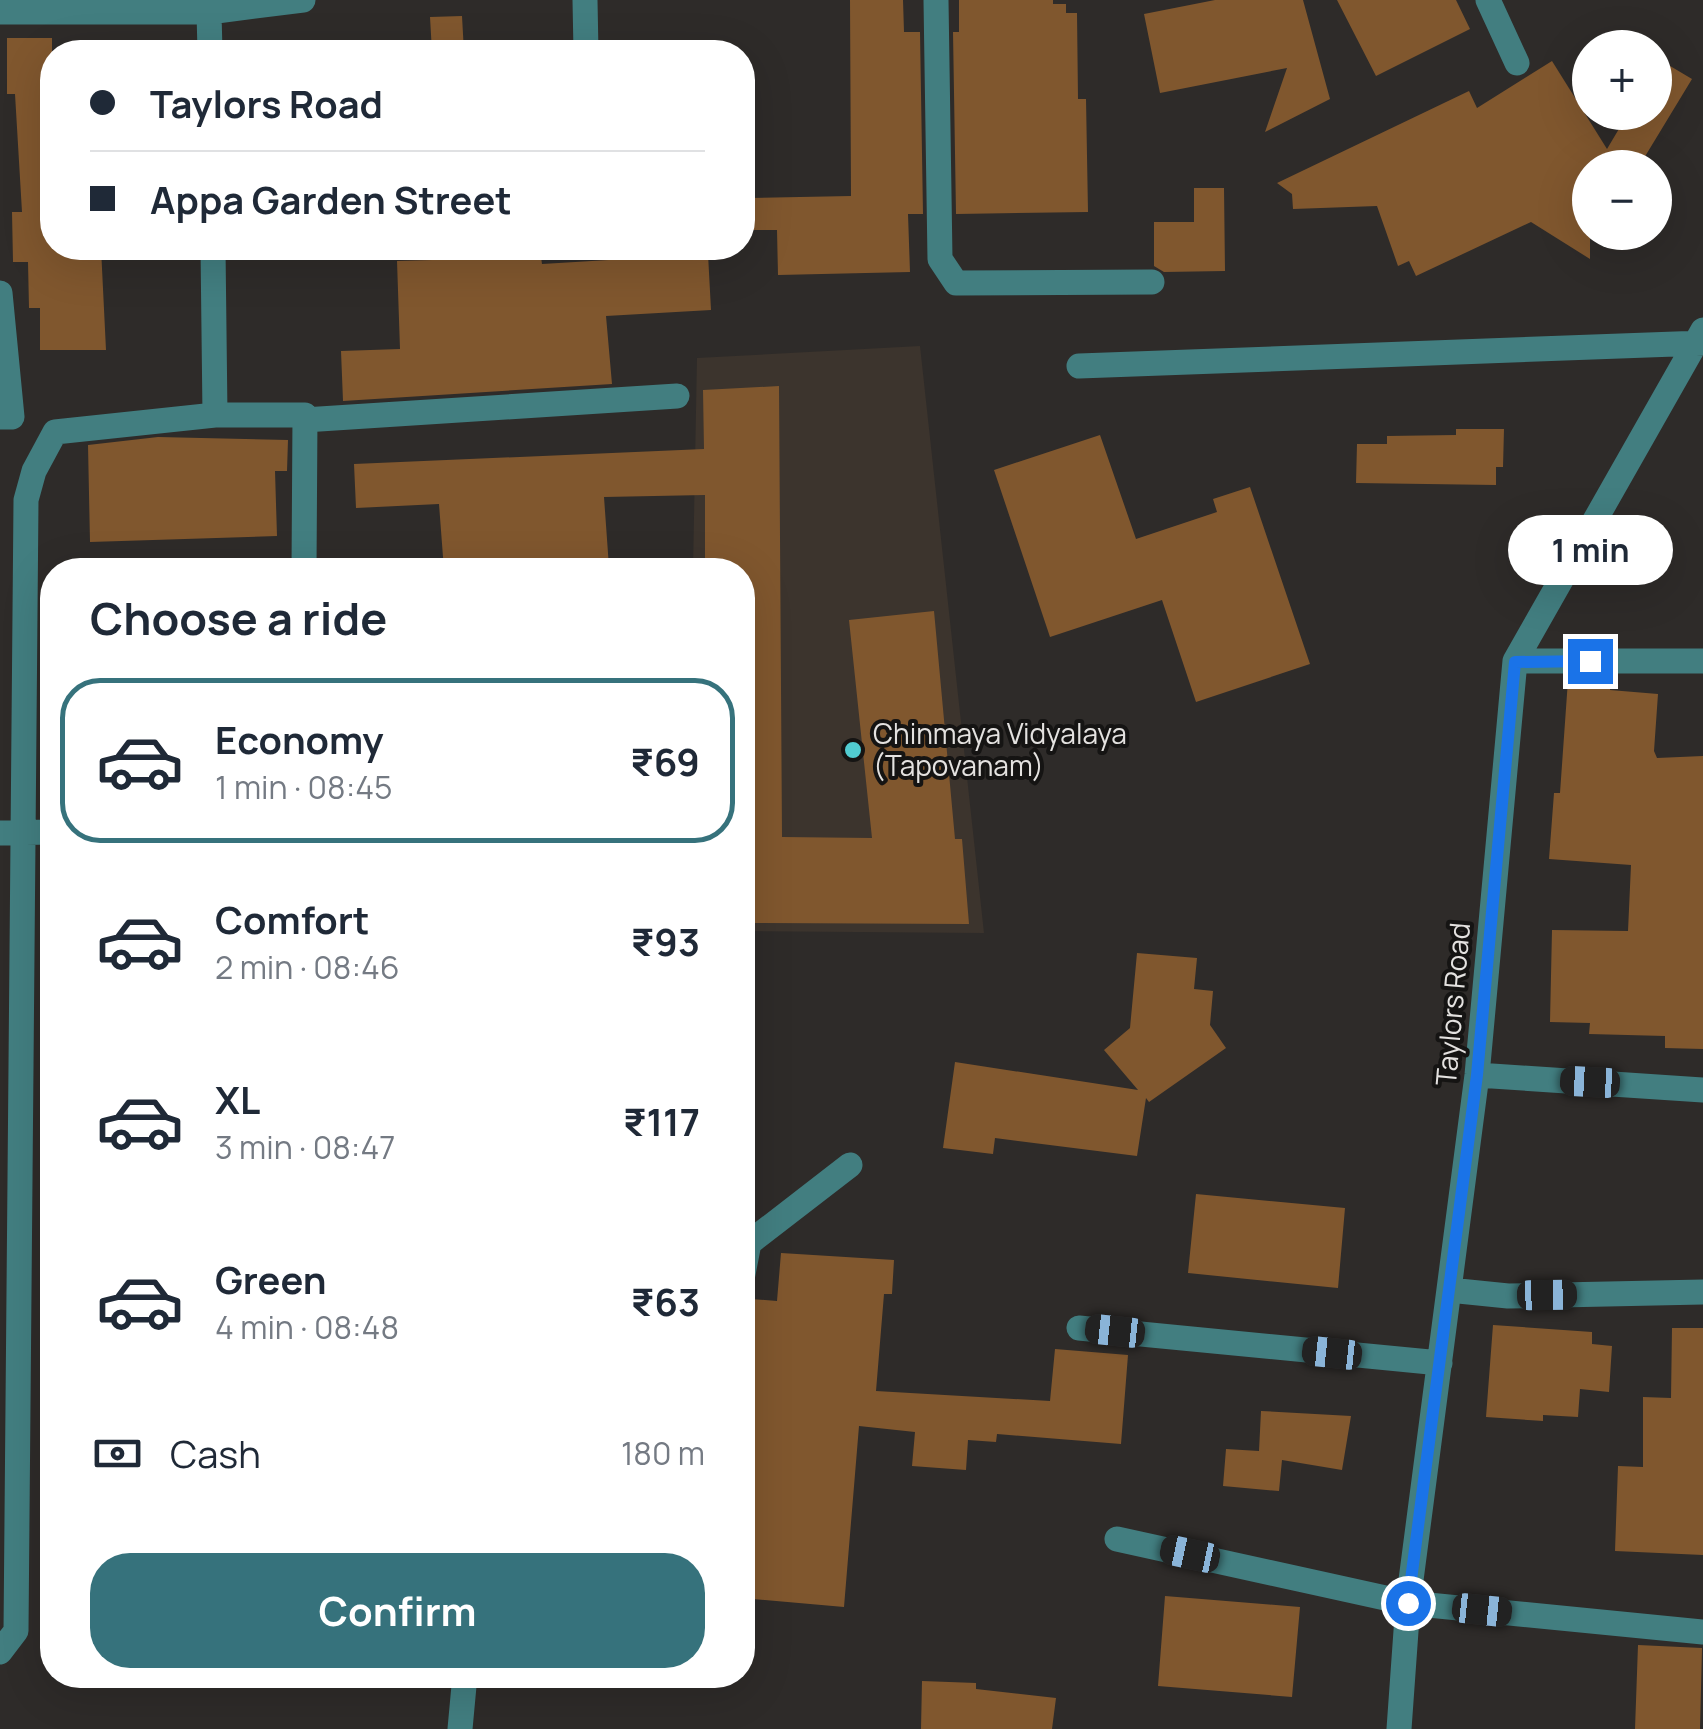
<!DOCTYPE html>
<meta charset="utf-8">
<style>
:root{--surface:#fff;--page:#f6f6f7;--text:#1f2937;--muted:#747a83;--line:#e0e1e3;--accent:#36727c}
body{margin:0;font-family:Manrope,sans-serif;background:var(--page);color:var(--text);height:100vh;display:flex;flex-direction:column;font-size:38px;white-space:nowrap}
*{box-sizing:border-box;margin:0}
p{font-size:32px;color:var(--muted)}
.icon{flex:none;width:55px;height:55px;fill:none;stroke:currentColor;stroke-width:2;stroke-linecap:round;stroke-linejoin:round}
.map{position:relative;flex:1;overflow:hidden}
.sheet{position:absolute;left:40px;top:558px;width:715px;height:1130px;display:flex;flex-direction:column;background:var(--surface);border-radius:40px;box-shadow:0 10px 40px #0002}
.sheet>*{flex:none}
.top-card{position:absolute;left:40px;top:40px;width:715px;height:220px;border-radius:40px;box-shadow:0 10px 40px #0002;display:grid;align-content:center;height:220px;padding:0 50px;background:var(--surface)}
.controls{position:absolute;left:1572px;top:30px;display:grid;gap:20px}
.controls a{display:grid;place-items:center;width:100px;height:100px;border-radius:50%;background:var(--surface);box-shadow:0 10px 40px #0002;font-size:50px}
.end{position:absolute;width:45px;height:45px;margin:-22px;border:12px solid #1a73e8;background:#fff;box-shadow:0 0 0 5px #fff}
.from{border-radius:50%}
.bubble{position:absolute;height:70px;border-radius:35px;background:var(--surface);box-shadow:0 10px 40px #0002;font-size:32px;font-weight:700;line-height:70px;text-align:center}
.car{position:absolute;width:30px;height:60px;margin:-30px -15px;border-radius:12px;box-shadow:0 0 8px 2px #0007;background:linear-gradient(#222 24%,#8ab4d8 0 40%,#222 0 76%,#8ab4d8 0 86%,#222 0)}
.top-card b{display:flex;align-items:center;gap:35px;height:95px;font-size:38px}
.top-card b+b{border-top:2px solid var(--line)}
.top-card i{width:25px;height:25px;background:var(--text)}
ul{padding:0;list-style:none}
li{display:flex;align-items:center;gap:30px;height:165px;margin:0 20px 15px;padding:0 30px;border:5px solid transparent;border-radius:40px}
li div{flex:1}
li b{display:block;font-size:38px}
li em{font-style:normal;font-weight:700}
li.on{border-color:var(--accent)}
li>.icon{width:90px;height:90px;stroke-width:1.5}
h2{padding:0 50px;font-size:45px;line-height:120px}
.pay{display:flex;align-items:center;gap:25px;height:110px;padding:0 50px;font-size:38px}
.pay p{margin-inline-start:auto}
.primary-button{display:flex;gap:20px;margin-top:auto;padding:20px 50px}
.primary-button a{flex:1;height:115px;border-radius:40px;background:var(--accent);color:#fff;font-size:40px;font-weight:700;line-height:115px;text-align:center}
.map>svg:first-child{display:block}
.built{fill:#3c342d}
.building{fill:#80572e}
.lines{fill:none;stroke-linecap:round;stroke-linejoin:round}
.minor{stroke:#427e80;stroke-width:25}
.route{stroke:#1a73e8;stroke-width:12}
.poi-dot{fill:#51ccd1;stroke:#151413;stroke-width:4}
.labels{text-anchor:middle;stroke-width:8;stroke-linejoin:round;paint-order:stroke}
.poi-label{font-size:28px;fill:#e4e2e0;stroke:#151413;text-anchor:start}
.street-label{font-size:28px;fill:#e4e2e0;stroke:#151413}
</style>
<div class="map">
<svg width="1703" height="1729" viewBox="0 0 1703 1729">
<rect width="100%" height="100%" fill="#2e2b29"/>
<path class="built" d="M 920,346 L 984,933 L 743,931 L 742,570 L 693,570 L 697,358 Z"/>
<path class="building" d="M 850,0 L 903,0 L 904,32 L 920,32 L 923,214 L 908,214 L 910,272 L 778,275 L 777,230 L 749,230 L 749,198 L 851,196 Z
M 959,0 L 1053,0 L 1053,4 L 1066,4 L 1066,13 L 1077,13 L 1078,99 L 1086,99 L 1088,212 L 956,214 L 953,32 L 959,32 Z
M 1215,0 L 1303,0 L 1330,99 L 1265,132 L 1287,68 L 1160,93 L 1144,14 Z
M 1337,0 L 1456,0 L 1470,29 L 1376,76 Z
M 462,16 L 464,52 L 432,52 L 430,17 Z
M 7,38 L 52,38 L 52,248 L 101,248 L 106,350 L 40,350 L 40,308 L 29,308 L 28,262 L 13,262 L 12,212 L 22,212 L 15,94 L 7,94 Z
M 1655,57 L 1692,79 L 1638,168 L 1590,168 L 1590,259 L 1531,222 L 1416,276 L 1409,261 L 1398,266 L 1377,206 L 1293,209 L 1292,194 L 1277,183 L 1469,91 L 1477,108 L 1552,61 L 1607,149 L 1629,112 L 1655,112 Z
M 1194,188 L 1224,188 L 1225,271 L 1164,272 L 1154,266 L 1154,222 L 1194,222 Z
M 708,254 L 711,310 L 606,316 L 612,384 L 343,401 L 341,351 L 400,349 L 397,261 L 541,257 L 542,264 Z
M 779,386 L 782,837 L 872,838 L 849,620 L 934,611 L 955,839 L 962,839 L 969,924 L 742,923 L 742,570 L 705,570 L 705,495 L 604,497 L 609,567 L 574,570 L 444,570 L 439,504 L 356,508 L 354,464 L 704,449 L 703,390 Z
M 1456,429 L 1504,429 L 1503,467 L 1496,467 L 1496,485 L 1356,483 L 1357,444 L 1387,444 L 1387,436 L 1456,435 Z
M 1100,435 L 1136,539 L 1217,512 L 1213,499 L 1250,487 L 1310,664 L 1196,702 L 1162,600 L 1050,637 L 994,470 Z
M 158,437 L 288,440 L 287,471 L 275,471 L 277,536 L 90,542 L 88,445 Z
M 1568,680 L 1610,683 L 1610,690 L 1658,694 L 1654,751 L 1657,758 L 1703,756 L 1703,1049 L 1665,1048 L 1665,1036 L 1589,1034 L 1590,1023 L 1550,1022 L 1552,930 L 1628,931 L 1631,865 L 1549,859 L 1554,793 L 1560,793 Z
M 1137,953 L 1197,958 L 1194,989 L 1213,991 L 1210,1025 L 1226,1048 L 1149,1102 L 1146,1098 L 1137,1156 L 995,1138 L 993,1154 L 943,1148 L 955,1062 L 1138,1090 L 1104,1050 L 1130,1028 Z
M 1196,1194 L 1345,1208 L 1338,1288 L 1188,1273 Z
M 781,1253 L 894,1260 L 892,1294 L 884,1294 L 876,1391 L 1050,1401 L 1055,1349 L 1128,1355 L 1121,1444 L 997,1434 L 996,1442 L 968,1440 L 966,1470 L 912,1466 L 915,1432 L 859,1426 L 844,1607 L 742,1598 L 742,1339 L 748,1339 L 751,1299 L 777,1301 Z
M 1493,1325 L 1592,1332 L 1592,1344 L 1612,1346 L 1609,1392 L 1580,1389 L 1578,1417 L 1543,1415 L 1543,1421 L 1486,1417 Z
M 1672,1328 L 1703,1328 L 1703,1555 L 1615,1551 L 1618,1466 L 1643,1467 L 1643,1397 L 1671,1398 Z
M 1261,1411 L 1351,1416 L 1342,1470 L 1282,1460 L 1279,1491 L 1223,1486 L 1226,1449 L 1259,1451 Z
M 1165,1596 L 1300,1607 L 1292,1697 L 1158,1686 Z
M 1638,1645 L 1702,1648 L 1700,1729 L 1635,1729 Z
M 922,1681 L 976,1683 L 976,1689 L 1056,1698 L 1052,1729 L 921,1729 Z"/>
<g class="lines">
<path class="minor" d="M 585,0 L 586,52
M 936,0 L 940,259 L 956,283 L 1152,282
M 1488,0 L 1517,63
M 0,12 L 209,12 L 303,0
M 209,12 L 210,52
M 0,293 L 12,417 L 0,417
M 1079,366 L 1703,343
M 215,415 L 305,415 L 304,570
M 304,420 L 677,396
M 1515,661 L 1703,661
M 0,833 L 52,832
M 1477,1075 L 1703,1090
M 742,1279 L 749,1243 L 850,1165
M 1449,1290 L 1508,1296 L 1703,1292
M 1079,1328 L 1440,1363
M 1117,1539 L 1408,1603 L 1703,1632
M 0,1652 L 16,1631 L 26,500 L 34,471 L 55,432 L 215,415 L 213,248
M 596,1675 L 669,1675
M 460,1729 L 465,1675
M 1399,1729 L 1408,1603 L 1477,1075 L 1515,661 L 1703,330"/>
</g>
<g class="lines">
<path class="route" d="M 1408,1603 L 1477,1075 L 1515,662 L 1590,661"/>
</g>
<circle class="poi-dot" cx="853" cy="750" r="10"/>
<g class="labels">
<g class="poi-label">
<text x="873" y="744">Chinmaya Vidyalaya<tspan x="873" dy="32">(Tapovanam)</tspan></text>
</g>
<g class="street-label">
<text transform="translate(1453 1004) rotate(-85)" y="10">Taylors Road</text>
</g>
</g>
</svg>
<div class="controls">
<a>+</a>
<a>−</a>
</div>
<i class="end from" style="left:1408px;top:1603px"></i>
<i class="end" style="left:1590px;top:661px"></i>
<div class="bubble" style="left:1508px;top:515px;width:165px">1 min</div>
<i class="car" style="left:1590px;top:1082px;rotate:273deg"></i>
<i class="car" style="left:1547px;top:1295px;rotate:89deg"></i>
<i class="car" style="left:1115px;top:1331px;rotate:276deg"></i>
<i class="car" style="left:1332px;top:1353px;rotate:276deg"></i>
<i class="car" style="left:1190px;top:1554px;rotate:282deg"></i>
<i class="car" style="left:1482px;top:1610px;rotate:96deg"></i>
<div class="top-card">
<b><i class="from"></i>Taylors Road</b>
<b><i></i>Appa Garden Street</b>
</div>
<section class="sheet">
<h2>Choose a ride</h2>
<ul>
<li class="on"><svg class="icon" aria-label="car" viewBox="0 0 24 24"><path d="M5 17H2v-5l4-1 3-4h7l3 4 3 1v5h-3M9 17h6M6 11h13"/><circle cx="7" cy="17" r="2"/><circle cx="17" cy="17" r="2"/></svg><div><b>Economy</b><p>1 min · 08:45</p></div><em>₹69</em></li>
<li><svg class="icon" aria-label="car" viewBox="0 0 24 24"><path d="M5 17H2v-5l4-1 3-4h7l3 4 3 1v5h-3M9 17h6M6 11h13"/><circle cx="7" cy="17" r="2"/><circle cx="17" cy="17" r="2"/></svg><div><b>Comfort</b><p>2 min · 08:46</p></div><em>₹93</em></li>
<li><svg class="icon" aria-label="car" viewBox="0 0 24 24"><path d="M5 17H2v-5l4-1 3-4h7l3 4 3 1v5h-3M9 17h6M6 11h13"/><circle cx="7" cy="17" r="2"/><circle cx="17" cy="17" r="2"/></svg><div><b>XL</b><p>3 min · 08:47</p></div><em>₹117</em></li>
<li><svg class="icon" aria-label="car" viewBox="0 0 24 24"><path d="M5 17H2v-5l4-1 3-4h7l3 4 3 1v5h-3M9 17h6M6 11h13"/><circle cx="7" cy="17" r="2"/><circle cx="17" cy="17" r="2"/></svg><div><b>Green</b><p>4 min · 08:48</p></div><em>₹63</em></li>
</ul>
<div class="pay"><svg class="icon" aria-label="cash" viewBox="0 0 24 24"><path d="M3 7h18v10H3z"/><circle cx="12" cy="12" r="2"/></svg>Cash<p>180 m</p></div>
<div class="primary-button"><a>Confirm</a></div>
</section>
</div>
